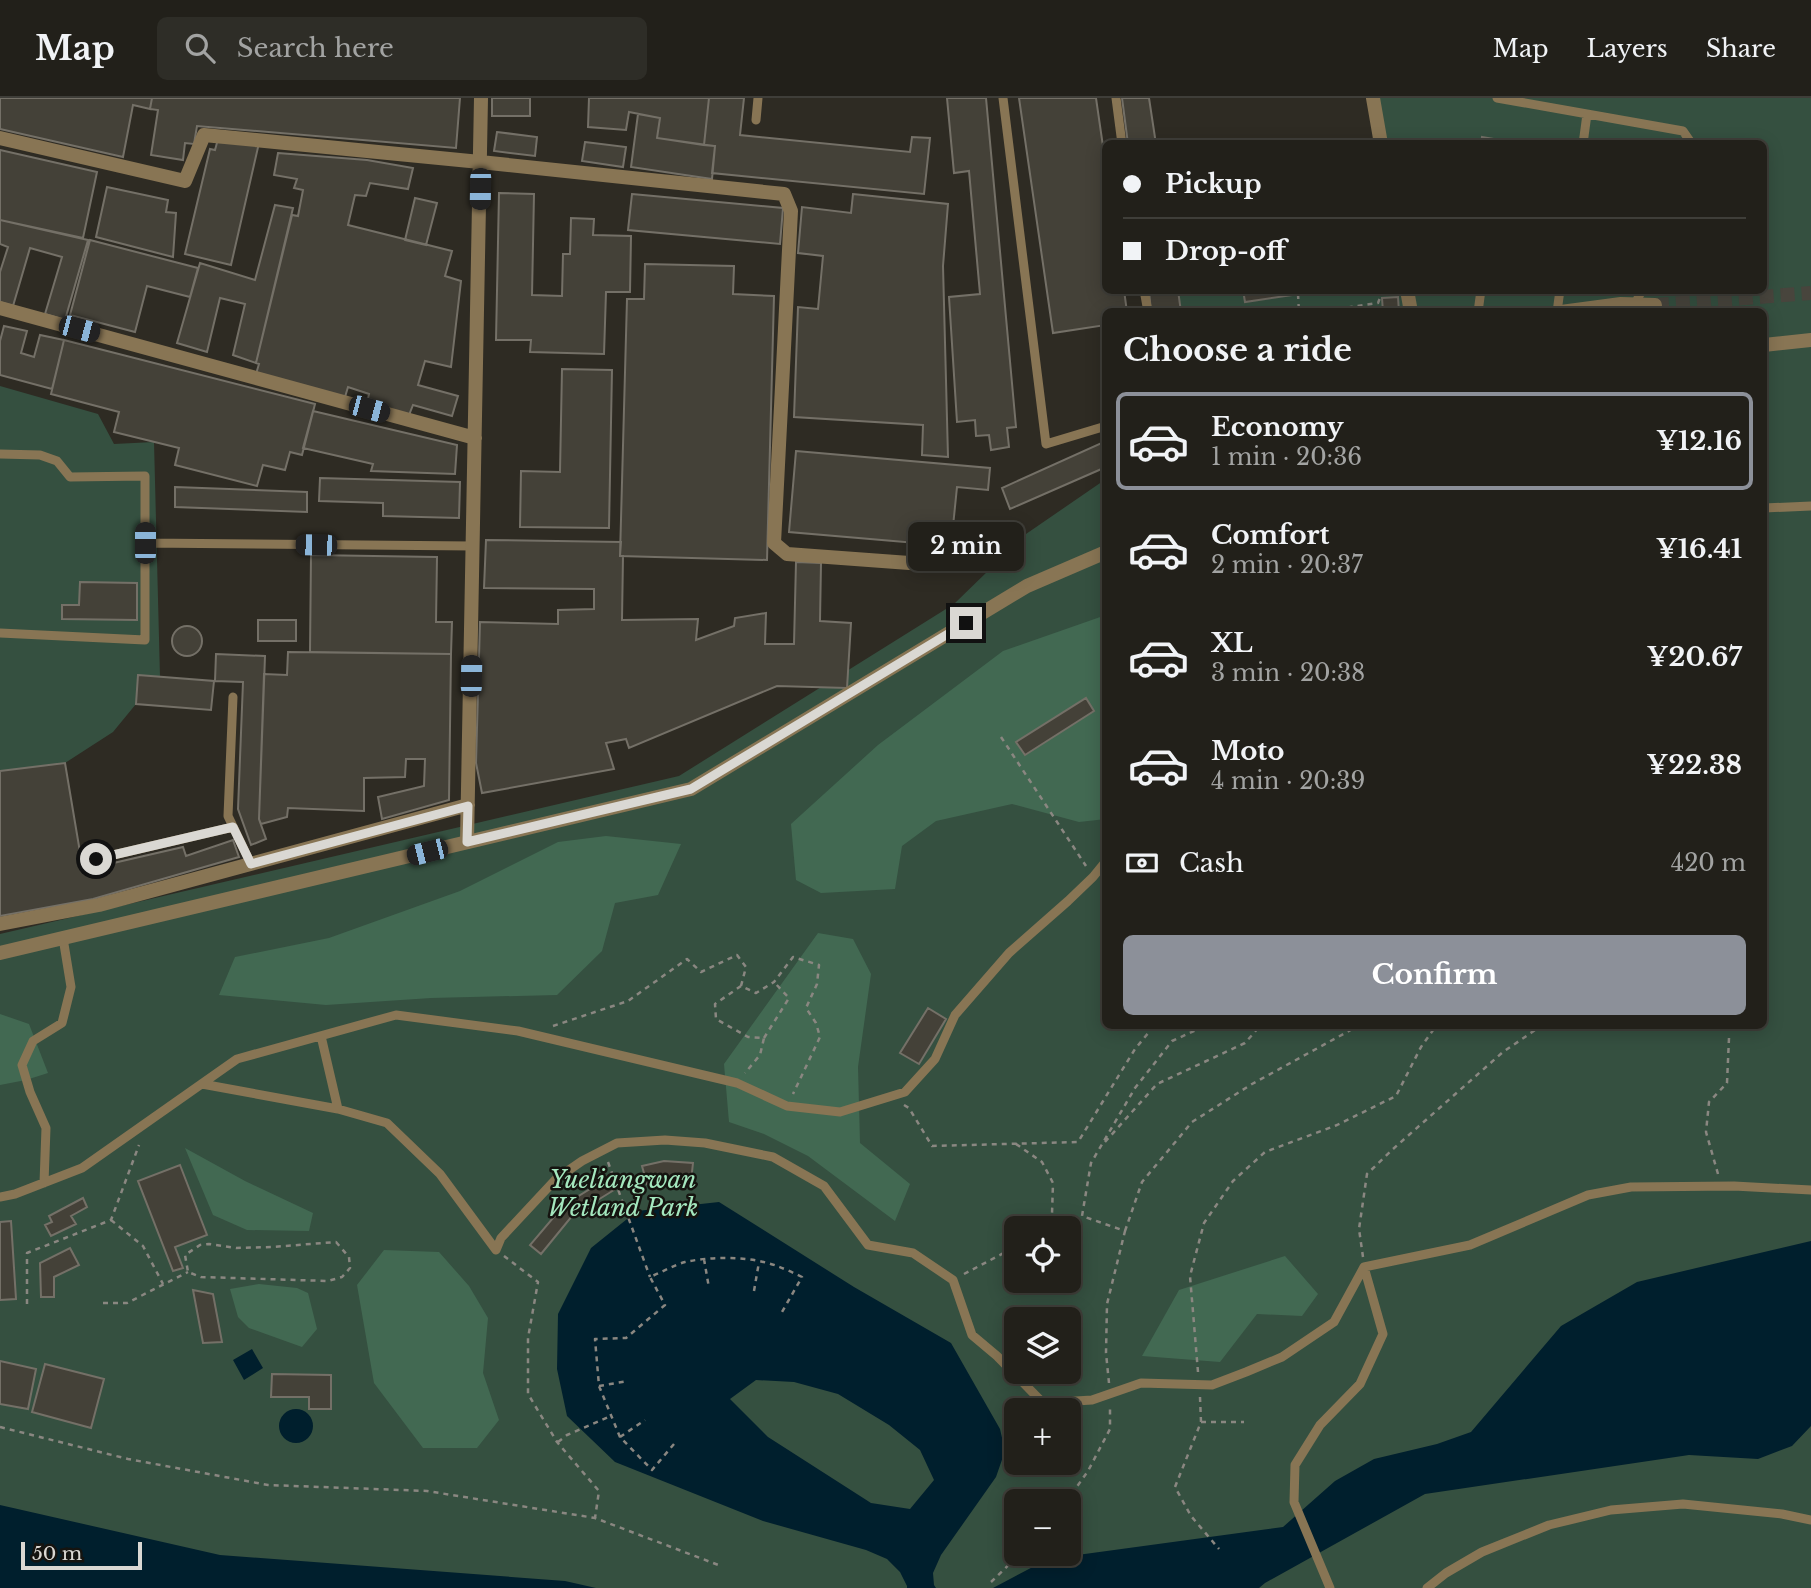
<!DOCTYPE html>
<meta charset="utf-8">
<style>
:root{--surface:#22201a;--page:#2e2d27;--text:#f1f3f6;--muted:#a2a3a2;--line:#3f3e39;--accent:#8c9099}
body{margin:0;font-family:"Libre Baskerville",serif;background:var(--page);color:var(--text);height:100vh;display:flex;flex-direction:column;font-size:26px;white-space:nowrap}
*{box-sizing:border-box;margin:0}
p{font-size:23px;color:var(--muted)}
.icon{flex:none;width:38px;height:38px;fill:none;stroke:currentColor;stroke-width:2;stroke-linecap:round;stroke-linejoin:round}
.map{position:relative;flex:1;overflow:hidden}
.side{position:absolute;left:1102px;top:210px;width:665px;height:721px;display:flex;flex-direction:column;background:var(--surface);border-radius:10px;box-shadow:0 4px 18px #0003,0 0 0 2px var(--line)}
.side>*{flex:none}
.top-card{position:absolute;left:1102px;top:42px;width:665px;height:154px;border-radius:10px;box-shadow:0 4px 18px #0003,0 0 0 2px var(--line);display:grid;align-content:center;height:154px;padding:0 21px;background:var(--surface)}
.controls{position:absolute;left:1004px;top:1118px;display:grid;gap:14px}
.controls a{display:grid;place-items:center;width:77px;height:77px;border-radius:10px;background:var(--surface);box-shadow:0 4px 18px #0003,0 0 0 2px var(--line);font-size:35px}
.scale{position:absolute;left:21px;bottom:18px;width:121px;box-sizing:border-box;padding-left:7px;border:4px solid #dad8d3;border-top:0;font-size:19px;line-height:24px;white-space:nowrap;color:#dad8d3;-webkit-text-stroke:5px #151410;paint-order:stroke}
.end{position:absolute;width:32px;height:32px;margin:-16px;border:9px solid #dad8d3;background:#111;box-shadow:0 0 0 4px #111}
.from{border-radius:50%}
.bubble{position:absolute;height:49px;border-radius:10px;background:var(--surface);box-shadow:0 4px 18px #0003,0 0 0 2px var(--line);font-size:23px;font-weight:700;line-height:49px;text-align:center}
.car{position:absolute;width:21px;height:42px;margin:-21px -10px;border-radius:9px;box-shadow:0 0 5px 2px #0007;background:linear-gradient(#222 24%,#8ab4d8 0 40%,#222 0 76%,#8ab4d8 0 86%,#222 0)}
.top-card b{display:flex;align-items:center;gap:24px;height:66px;font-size:26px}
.top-card b+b{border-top:2px solid var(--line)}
.top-card i{width:18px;height:18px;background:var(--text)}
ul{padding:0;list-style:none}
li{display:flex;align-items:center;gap:21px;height:98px;margin:0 14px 10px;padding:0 7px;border:4px solid transparent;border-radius:10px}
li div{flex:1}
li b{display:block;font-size:26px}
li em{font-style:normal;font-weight:700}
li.on{border-color:var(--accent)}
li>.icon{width:63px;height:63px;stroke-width:1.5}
h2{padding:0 21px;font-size:32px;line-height:84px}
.pay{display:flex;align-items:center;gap:18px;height:77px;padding:0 21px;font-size:26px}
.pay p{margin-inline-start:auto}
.action{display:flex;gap:14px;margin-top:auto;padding:14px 21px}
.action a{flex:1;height:80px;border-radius:10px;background:var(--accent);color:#fff;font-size:28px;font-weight:700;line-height:80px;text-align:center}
header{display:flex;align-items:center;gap:42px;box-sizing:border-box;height:98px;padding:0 35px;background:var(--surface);border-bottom:2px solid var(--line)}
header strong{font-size:33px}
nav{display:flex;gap:38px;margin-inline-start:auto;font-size:24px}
.search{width:490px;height:63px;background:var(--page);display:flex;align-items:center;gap:18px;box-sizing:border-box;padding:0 24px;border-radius:10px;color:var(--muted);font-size:26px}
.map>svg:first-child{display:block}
.green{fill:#355040;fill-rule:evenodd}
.forest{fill:#426952}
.water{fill:#001f2d;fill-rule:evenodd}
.building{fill:#444138;stroke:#747067;stroke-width:2}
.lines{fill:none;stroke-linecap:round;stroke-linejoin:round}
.minor-tunnel{stroke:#48453d;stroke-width:14;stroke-dasharray:14 7;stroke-linecap:butt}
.path{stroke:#8a8781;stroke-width:2.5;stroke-dasharray:5 5;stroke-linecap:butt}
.service{stroke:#887554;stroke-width:9}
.minor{stroke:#887554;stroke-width:14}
.tertiary{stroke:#887554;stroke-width:14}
.route{stroke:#dad8d3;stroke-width:9}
.labels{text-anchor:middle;stroke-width:5;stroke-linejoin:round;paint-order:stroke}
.park-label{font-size:24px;font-style:italic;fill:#a4e7be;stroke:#151410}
</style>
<header>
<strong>Map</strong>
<div class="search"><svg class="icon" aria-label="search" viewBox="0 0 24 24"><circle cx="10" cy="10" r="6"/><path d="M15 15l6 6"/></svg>Search here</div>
<nav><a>Map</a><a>Layers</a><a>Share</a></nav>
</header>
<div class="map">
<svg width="1811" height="1490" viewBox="0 0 1811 1490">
<rect width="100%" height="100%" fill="#2e2b23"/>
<path class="green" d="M 1373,0 L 1811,0 L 1811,1490 L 304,1490 L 0,1433 L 0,836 L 679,678 L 954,506 L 1026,436 L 1106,381 L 1106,928 L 1764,928 L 1764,214 L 1182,214 L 1178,193 L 1764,192 L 1764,46 L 1381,45 ZM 1017,1130 L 1069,1130 L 1069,1183 L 1017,1183 ZM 1017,1222 L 1069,1222 L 1069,1274 L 1017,1274 ZM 1017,1312 L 1069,1312 L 1069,1365 L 1017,1365 ZM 1017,1404 L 1069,1404 L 1069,1456 L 1017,1456 Z
M 0,288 L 98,316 L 114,346 L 154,344 L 160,579 L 138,577 L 136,606 L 113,634 L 65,665 L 0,673 Z"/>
<path class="forest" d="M 1106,517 L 1106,721 L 1079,724 L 1012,706 L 936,723 L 902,748 L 895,791 L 821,795 L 796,782 L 791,726 L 878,647 L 1003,553 Z
M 606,738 L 681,746 L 658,797 L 615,805 L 602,853 L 557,897 L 431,900 L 326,907 L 219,897 L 235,859 L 329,840 L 460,793 L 558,744 Z
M 818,835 L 853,841 L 871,876 L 858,969 L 860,1045 L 910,1086 L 895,1123 L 808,1058 L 764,1036 L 729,1024 L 724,966 Z
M 0,916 L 29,926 L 48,975 L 26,982 L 0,987 Z
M 185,1050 L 245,1083 L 313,1115 L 309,1133 L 247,1132 L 213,1117 Z
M 384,1152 L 439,1154 L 469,1188 L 488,1220 L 483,1275 L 499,1322 L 477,1350 L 423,1350 L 374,1285 L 357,1187 Z
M 1285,1158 L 1318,1196 L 1302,1218 L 1257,1216 L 1220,1264 L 1142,1258 L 1179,1192 Z
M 259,1186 L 297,1190 L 308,1195 L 317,1231 L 302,1249 L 249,1230 L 238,1219 L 230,1191 Z"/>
<path class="water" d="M 719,1104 L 854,1189 L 951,1245 L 1000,1331 L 1005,1353 L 996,1379 L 941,1457 L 933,1475 L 934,1487 L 936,1490 L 907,1490 L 907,1488 L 900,1474 L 887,1461 L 866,1452 L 763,1423 L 615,1364 L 567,1318 L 557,1271 L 558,1216 L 591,1150 L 637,1113 ZM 756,1282 L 794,1284 L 838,1296 L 889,1327 L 920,1352 L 934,1382 L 910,1411 L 871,1405 L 768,1339 L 730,1301 Z
M 1811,1143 L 1811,1328 L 1792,1348 L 1758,1361 L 1689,1357 L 1425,1396 L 1265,1485 L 1259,1490 L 993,1490 L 1048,1461 L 1283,1429 L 1335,1383 L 1374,1361 L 1437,1346 L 1471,1334 L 1561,1228 L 1637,1184 Z
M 252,1251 L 263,1270 L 244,1282 L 233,1262 Z
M279 1328a17 17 0 1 1 34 0a17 17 0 1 1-34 0Z
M 0,1407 L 220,1457 L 565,1483 L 596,1490 L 0,1490 Z"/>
<path class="building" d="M 0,0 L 152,0 L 150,11 L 133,7 L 123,59 L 0,31 Z
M 152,0 L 460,0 L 456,50 L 197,28 L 194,46 L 185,45 L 183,62 L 151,57 L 158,12 L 150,11 Z
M 492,0 L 530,0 L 530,18 L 492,18 Z
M 589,0 L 709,0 L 704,47 L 657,40 L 660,20 L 629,14 L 626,32 L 588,29 Z
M 709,0 L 744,0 L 740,37 L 910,54 L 912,39 L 930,40 L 924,96 L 712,75 L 715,48 L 704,47 Z
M 947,0 L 986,0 L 1016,329 L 1007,330 L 1009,349 L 991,352 L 989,337 L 976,338 L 975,322 L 957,324 L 949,199 L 980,196 L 969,73 L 954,75 Z
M 1019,0 L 1096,0 L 1106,69 L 1106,192 L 1124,192 L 1127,214 L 1106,214 L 1106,227 L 1053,235 Z
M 1122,0 L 1149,0 L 1156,46 L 1128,46 Z
M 638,16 L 660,20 L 657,40 L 715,48 L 712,81 L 631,69 Z
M 497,34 L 537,39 L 535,58 L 494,53 Z
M 1482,39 L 1523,46 L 1481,46 Z
M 218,41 L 259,45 L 231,167 L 185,156 L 210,51 L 215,52 Z
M 585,44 L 626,49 L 623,69 L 582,63 Z
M 0,52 L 97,74 L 83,140 L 0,122 Z
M 278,55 L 367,62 L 413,70 L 408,91 L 370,85 L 366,98 L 355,97 L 348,127 L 452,153 L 445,178 L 461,183 L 451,269 L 425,263 L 418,287 L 458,298 L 452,318 L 413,307 L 409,317 L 367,305 L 369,296 L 348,289 L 345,299 L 256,276 L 259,266 L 256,265 L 292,117 L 298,118 L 303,92 L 294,90 L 297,81 L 274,77 Z
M 107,89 L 168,102 L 166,114 L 176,115 L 173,159 L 96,139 Z
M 499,95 L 534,96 L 532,197 L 562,198 L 563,156 L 570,156 L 571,120 L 594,121 L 593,137 L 631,138 L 630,194 L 606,194 L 604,256 L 530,254 L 531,242 L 496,242 Z
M 632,96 L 783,110 L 780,146 L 628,132 Z
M 853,96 L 948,106 L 943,168 L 948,359 L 922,357 L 923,327 L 794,319 L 798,209 L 818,211 L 823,158 L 798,155 L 802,109 L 851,115 Z
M 415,100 L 437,105 L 426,147 L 405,142 Z
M 275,107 L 293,110 L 256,265 L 233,257 L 245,206 L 220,200 L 207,254 L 177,245 L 200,165 L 255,182 Z
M 0,122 L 88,142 L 65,222 L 45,216 L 62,159 L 30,150 L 13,208 L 0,204 L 0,174 L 8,149 L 0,146 Z
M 90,142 L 198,170 L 190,199 L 147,188 L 135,234 L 70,217 Z
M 645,166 L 734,168 L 733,196 L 774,198 L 767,462 L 620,458 L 627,201 L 644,201 Z
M 1149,192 L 1178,192 L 1181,214 L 1151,214 Z
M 1243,192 L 1327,192 L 1245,204 Z
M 1398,199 L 1399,214 L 1383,214 L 1382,200 Z
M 4,228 L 27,233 L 21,255 L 34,259 L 40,237 L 64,242 L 52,291 L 0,277 L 0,243 Z
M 64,242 L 315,306 L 302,357 L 290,354 L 285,372 L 263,367 L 257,388 L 175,367 L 179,350 L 114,334 L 119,314 L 51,296 Z
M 562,271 L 612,272 L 609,430 L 520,429 L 521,373 L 560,374 Z
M 313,313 L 457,347 L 455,376 L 371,373 L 373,366 L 303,350 Z
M 1106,343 L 1106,369 L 1010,411 L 1002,390 Z
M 796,353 L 990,370 L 988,392 L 957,389 L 951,448 L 789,434 Z
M 320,380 L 460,384 L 459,420 L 383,418 L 383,405 L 319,403 Z
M 175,389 L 307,394 L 307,414 L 175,409 Z
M 486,442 L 621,444 L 620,458 L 623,458 L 622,522 L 698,521 L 696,542 L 734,528 L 735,520 L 766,515 L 765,546 L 794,546 L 796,464 L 821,465 L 820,523 L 851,525 L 847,590 L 777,588 L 629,650 L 626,641 L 606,645 L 614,671 L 482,695 L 476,665 L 480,524 L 558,526 L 558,512 L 594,511 L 594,491 L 484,490 Z
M 311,457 L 437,459 L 436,524 L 452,524 L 451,556 L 310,554 Z
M 80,484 L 137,485 L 137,522 L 62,521 L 62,507 L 79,507 Z
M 258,522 L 296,522 L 296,543 L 258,543 Z
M172 543a15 15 0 1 1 30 0a15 15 0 1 1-30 0Z
M 288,554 L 451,556 L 449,702 L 382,721 L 378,699 L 424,688 L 425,661 L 406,661 L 405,679 L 364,680 L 364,713 L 288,710 L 287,719 L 261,726 L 259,721 L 264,576 L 287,577 Z
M 216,556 L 265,558 L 259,721 L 266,741 L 251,747 L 238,711 L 243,584 L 215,583 Z
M 138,577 L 214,583 L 211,612 L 136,606 Z
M 1086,600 L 1094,613 L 1025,657 L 1016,644 Z
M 65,665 L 83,772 L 183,749 L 186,758 L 233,742 L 239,759 L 93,801 L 0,818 L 0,673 Z
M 928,910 L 946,921 L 919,966 L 900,955 Z
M 664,1063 L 693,1065 L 691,1083 L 665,1082 L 647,1086 L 642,1068 Z
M 180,1067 L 207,1137 L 175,1149 L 183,1170 L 173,1173 L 138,1083 Z
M 608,1080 L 614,1092 L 572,1118 L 541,1156 L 530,1147 L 564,1107 Z
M 83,1100 L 87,1109 L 71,1118 L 76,1126 L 51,1138 L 45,1127 L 52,1124 L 49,1118 Z
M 11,1123 L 16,1201 L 0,1202 L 0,1124 Z
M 70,1150 L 79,1167 L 54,1179 L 54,1199 L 41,1199 L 40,1165 Z
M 193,1192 L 213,1196 L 222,1244 L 203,1245 Z
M 0,1263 L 36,1271 L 28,1311 L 0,1306 Z
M 45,1266 L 104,1281 L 91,1330 L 32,1314 Z
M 272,1276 L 331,1277 L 331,1311 L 309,1311 L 309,1299 L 271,1299 Z"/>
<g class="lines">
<path class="minor-tunnel" d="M 1655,207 L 1811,195"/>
<path class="path" d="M 1298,196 L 1299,214
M 1318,214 L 1378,205 L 1383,192
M 1001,639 L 1086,768
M 741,888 L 715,906 L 716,921 L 748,939 L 764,940 L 760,957 L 745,975
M 553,928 L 628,903 L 687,861 L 701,874 L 737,857 L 746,869 L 741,888 L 756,895 L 774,884 L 793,859 L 819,867 L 817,886 L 806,910 L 816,925 L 820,939 L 793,996
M 764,940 L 789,900 L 774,884
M 904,1007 L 909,1010 L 932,1048 L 1078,1044 L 1135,951 L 1154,928
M 1105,1044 L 1157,986 L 1245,945 L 1260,928
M 1016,1046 L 1042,1064 L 1053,1085 L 1052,1116 L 1039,1130
M 608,1064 L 650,1179
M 1718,1076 L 1706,1034 L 1709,1004 L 1727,985 L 1729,940
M 111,1122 L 143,1148 L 163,1186
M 1125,1133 L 1142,1084 L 1192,1024 L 1252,986 L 1358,928
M 336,1144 L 349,1159 L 350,1170 L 342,1179 L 328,1183 L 201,1179 L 188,1174 L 185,1157 L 200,1147 L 209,1146 L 236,1150 L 272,1149 Z
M 504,1158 L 538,1184 L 528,1240 L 528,1296 L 557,1344 L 599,1393 L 595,1420
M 1363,1159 L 1359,1131 L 1367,1076 L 1393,1051 L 1503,954 L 1541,928
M 704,1161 L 709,1190
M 964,1176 L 1017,1148
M 754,1193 L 759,1164
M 103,1205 L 127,1205 L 188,1174
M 27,1206 L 27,1155 L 111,1122 L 139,1047
M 1198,1274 L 1190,1178 L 1204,1125 L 1233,1083 L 1265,1054 L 1337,1027 L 1396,998 L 1421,949 L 1436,928
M 1109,1285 L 1106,1255 L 1107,1206 L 1125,1133 L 1082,1118 L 1091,1065 L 1135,990 L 1172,943 L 1205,928
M 599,1288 L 628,1283
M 1200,1299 L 1201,1324 L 1175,1389 L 1191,1418 L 1219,1451
M 1201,1324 L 1244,1324
M 0,1329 L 128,1361 L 268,1387 L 427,1393 L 595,1420 L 721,1468
M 620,1339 L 645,1322
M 558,1344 L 567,1337 L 611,1318
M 674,1346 L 652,1372 L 620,1339 L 599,1288 L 595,1241 L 626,1240 L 665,1207 L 650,1179 C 662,1174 674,1167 685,1164 C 713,1158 750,1158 777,1168 C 785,1171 794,1175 802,1179 L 782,1214
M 1066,1404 L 1088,1373 L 1110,1331 L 1110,1309
M 991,1484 L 1020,1456"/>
<path class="service" d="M 1003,0 L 1046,346 L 1106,328
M 1116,0 L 1122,46
M 1497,0 L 1683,33 L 1692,46
M 756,22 L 758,0
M 1583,46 L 1587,16
M 1144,192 L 1148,214
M 1635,206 L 1642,192
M 1478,214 L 1481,192
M 1557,214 L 1560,192
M 0,356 L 40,357 L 57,363 L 70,379 L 145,378 L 145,542 L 0,535
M 1764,410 L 1811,408
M 145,445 L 473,448
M 233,599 L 228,718 L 251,766
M 96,761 L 233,729
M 321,938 L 338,1011
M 202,986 L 338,1011 L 387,1025 L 440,1076 L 496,1152 L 501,1140 L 556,1081 L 582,1063 L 617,1045 L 665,1042 L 705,1045 L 773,1059 L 824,1088 L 868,1147 L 913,1155 L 953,1182 L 972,1237 L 997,1258 L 1043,1305 L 1092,1302 L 1141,1285 L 1212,1287 L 1246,1274 L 1282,1259 L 1334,1224 L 1364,1169 L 1470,1147 L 1588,1097 L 1631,1089 L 1734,1088 L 1811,1092
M 44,1085 L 46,1030 L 30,994 L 22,967 L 33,943 L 62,925 L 71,889 L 63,840
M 0,1099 L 15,1096 L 82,1070 L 237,961 L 396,917 L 518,933 L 737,985 L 787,1008 L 840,1014 L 905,994 L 935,961 L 955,917 L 1009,855 L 1068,803 L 1093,779 L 1106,763
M 1330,1490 L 1294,1404 L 1295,1367 L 1320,1327 L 1360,1286 L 1383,1236 L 1364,1169
M 1427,1490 L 1446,1475 L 1482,1454 L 1549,1427 L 1611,1412 L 1683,1406 L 1782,1416 L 1811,1422"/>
<path class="minor" d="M 1373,0 L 1381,46
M 0,40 L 185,83 L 204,37 L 480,64 L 784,96 L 791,113 L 774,445 L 787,456 L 923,466 L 952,460 L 977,440
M 1407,192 L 1411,214
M 0,210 L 475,340
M 1561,214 L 1621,206 L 1655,207
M 467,744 L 481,0
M 0,826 L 99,807 L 468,707"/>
<path class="tertiary" d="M 1764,247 L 1811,242
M 0,855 L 691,691 L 1027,488 L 1106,454"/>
</g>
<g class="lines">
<path class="route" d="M 96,761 L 233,729 L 251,766 L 468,708 L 467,744 L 691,691 L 966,525"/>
</g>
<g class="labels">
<g class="park-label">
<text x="623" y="1090">Yueliangwan<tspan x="623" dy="28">Wetland Park</tspan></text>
</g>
</g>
</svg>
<div class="controls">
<a><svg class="icon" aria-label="locate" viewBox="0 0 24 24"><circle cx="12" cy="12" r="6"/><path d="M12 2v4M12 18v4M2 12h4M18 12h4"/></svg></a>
<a><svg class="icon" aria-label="layers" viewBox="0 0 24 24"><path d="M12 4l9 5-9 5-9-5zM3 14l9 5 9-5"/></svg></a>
<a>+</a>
<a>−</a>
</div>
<div class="scale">50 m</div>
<i class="end from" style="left:96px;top:761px"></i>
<i class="end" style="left:966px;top:525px"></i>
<div class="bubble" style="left:908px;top:424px;width:116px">2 min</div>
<i class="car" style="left:480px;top:91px;rotate:181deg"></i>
<i class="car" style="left:79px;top:231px;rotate:105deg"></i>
<i class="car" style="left:369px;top:311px;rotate:105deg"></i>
<i class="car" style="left:145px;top:445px;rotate:0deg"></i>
<i class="car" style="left:316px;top:447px;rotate:271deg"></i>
<i class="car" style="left:471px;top:578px;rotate:1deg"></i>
<i class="car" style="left:427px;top:754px;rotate:256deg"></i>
<div class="top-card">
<b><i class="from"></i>Pickup</b>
<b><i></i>Drop-off</b>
</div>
<section class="side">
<h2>Choose a ride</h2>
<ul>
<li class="on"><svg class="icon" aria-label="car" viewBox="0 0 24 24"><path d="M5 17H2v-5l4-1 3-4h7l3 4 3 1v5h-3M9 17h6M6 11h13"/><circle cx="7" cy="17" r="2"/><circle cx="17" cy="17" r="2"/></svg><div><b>Economy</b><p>1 min · 20:36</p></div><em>¥12.16</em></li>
<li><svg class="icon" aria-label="car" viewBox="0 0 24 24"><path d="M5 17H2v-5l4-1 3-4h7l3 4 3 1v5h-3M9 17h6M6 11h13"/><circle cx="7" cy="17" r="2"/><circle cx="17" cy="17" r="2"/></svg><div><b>Comfort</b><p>2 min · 20:37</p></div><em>¥16.41</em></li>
<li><svg class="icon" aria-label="car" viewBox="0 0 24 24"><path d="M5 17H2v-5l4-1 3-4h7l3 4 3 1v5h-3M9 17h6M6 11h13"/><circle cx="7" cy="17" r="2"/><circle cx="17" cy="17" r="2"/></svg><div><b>XL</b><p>3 min · 20:38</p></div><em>¥20.67</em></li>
<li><svg class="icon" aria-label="car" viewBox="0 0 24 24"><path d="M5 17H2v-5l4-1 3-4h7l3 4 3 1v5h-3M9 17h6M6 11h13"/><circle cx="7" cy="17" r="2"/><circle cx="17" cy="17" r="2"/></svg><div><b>Moto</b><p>4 min · 20:39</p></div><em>¥22.38</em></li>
</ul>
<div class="pay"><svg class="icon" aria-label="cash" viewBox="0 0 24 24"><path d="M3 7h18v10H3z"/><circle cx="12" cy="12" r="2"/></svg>Cash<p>420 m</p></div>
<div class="action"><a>Confirm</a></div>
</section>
</div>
